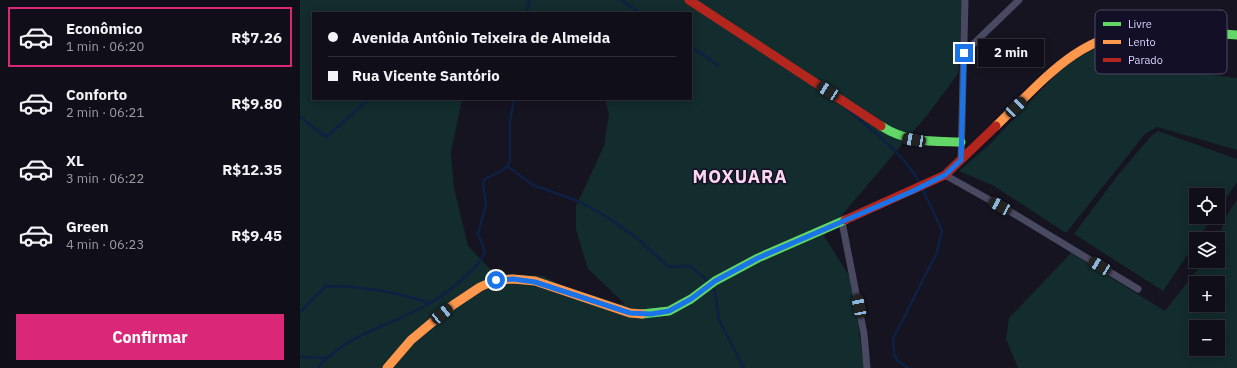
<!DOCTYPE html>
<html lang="pt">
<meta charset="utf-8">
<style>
:root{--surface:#100f19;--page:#1e1d26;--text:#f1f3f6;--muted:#9c9ca2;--line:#302f38;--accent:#db2777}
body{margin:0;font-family:"IBM Plex Sans",sans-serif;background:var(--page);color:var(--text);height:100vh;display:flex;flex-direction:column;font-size:15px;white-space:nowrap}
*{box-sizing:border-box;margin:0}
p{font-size:13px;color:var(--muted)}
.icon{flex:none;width:22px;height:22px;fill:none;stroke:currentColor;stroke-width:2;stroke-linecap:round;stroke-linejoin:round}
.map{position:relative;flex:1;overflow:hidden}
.side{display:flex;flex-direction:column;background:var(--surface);width:300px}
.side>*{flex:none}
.banner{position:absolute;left:12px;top:12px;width:380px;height:88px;border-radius:0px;box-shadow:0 2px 10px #0003,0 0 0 1px var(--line);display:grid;align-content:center;height:88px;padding:0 16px;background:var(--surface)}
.controls{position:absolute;left:889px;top:188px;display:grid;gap:8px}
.controls a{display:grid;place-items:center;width:36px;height:36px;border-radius:0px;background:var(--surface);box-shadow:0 2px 10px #0003,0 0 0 1px var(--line);font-size:20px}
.end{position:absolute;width:18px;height:18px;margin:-9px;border:5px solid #1a73e8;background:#fff;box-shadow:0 0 0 2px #fff}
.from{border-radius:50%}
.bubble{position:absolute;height:28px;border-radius:0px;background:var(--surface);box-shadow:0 2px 10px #0003,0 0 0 1px var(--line);font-size:13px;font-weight:800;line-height:28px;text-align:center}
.car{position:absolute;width:12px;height:24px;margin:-12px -6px;border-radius:5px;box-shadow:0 0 3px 1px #0007;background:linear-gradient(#222 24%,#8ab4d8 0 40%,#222 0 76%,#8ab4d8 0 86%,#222 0)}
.banner b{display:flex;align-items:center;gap:14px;height:38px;font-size:15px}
.banner b+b{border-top:1px solid var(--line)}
.banner i{width:10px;height:10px;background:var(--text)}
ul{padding:7px 0 0;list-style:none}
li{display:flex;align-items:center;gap:12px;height:60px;margin:0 8px 6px;padding:0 8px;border:2px solid transparent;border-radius:0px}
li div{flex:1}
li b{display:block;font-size:15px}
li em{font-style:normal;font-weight:800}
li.active{border-color:var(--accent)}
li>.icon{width:36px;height:36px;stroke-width:1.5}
.cta{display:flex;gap:8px;margin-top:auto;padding:8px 16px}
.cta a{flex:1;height:46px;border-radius:0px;background:var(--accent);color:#fff;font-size:16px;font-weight:800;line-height:46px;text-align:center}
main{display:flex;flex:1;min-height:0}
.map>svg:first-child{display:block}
.green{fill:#132c2d;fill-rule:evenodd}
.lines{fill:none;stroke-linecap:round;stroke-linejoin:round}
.stream{stroke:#0d2144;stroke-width:2.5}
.street{stroke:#4a4962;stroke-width:7}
.fast{stroke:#63d668;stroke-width:9}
.slow{stroke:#ff974d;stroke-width:9}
.jam{stroke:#b3261e;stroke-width:9}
.route{stroke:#1a73e8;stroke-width:5}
.labels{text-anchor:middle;stroke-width:3;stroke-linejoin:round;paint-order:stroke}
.district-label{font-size:18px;font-weight:bold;letter-spacing:1px;fill:#ffd6f0;stroke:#130f26}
.key{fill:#130f26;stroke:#4e4a67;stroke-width:1}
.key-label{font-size:11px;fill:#d9d4ff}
</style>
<main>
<section class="side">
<ul>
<li class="active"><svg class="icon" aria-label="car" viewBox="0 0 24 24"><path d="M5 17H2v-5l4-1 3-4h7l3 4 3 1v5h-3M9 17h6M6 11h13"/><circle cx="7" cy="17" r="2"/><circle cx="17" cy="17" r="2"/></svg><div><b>Econômico</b><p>1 min · 06:20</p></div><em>R$7.26</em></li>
<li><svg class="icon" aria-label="car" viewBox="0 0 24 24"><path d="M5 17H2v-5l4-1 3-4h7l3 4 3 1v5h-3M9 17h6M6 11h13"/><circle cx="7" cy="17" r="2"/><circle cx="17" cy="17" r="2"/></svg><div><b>Conforto</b><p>2 min · 06:21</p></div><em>R$9.80</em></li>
<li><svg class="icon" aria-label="car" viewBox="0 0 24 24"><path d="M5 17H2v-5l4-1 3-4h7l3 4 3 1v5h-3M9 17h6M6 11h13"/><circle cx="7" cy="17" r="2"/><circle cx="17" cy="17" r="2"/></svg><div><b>XL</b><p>3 min · 06:22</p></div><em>R$12.35</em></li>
<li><svg class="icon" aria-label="car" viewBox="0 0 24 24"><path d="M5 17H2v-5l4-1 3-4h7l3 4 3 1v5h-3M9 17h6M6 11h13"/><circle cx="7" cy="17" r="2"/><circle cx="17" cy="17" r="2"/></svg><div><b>Green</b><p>4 min · 06:23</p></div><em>R$9.45</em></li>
</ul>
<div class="cta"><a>Confirmar</a></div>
</section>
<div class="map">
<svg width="937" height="368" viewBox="0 0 937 368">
<rect width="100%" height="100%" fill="#161421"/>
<path class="green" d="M 0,0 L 662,0 L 658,74 L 628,114 L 524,236 L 552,280 L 564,368 L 0,368 ZM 13,13 L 391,13 L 391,99 L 305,99 L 309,114 L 304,146 L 276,206 L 276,229 L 288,269 L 325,304 L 319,304 L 261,285 L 243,276 L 194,273 L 168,246 L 154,188 L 151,152 L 162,99 L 13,99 Z
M 835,39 L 868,39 L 869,70 L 937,78 L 937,150 L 857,127 L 845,134 L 766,233 L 694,186 L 659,171 L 690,144 L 761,69 L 791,50 Z
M 858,131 L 937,159 L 937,182 L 918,210 L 918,195 L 896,195 L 896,217 L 913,217 L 898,239 L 896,239 L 896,242 L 863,291 L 774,234 L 818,175 L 851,136 Z
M 937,200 L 937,368 L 718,368 L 706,339 L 709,318 L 771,253 L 865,311 L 904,261 L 918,261 C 918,235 921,222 937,200 ZM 896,283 L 918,283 L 918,305 L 896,305 ZM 896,327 L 918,327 L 918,349 L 896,349 Z"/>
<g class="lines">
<path class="stream" d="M 321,0 L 340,13
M 227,13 L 229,0
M 391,47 L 418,65
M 547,109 C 570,129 607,156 620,184
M 0,117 L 26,137 L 69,99
M 207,166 L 233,185 L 280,202 L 307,217 L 338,239 L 369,267 L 390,266 L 409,282
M 412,286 L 415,292 L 419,320 L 444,368
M 0,312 L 26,286 C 61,286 96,292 129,303
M 0,357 L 26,358
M 18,368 C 45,335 89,326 125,306 C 141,297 157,285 169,273 C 176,266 182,261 185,251 L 178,234 L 186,205 L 183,183 L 185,179 L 203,170 L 210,162 L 210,121 L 214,99
M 608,368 L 598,361 L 594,355 L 593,339 L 637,252 L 642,231 L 623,190"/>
<path class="street" d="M 664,53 L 719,0
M 661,160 L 665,0
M 645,175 L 711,212 L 838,289
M 542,222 L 564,334 L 567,368"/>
<path class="fast" d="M 844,30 L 870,30 L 937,35
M 581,126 C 608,143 630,141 661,142
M 342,314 L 369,311 L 391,299 L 415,281 L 458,258 L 545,220"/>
<path class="slow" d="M 696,126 C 742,82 777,35 844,30
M 87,368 L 111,340 L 153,305 L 180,287 L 196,280 L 213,279 L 235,281 L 330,313 L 342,314"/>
<path class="jam" d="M 389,0 L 581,126
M 545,220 L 645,175 L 696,126"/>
</g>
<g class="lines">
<path class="route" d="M 196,280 L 213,279 L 235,282 L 330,313 L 351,314 L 369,311 L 391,299 L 415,281 L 458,258 L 613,191 L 645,175 L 661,160 L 664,53"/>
</g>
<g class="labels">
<g class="district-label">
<text x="440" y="183">MOXUARA</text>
</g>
</g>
<rect x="795" y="10" width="132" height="64" rx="6" class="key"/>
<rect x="803" y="22" width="18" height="4" fill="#63d668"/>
<rect x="803" y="40" width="18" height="4" fill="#ff974d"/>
<rect x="803" y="58" width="18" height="4" fill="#b3261e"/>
<g class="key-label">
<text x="828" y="28">Livre</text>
<text x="828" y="46">Lento</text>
<text x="828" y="64">Parado</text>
</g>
</svg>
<div class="controls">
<a><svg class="icon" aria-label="locate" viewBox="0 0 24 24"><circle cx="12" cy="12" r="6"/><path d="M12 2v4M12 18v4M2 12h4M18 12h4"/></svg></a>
<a><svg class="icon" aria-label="layers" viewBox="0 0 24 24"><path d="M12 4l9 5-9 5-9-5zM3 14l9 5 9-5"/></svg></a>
<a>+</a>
<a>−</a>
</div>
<i class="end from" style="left:196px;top:280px"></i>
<i class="end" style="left:664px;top:53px"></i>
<div class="bubble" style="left:678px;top:39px;width:66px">2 min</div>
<i class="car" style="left:528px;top:91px;rotate:303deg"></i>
<i class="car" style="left:716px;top:107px;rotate:46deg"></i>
<i class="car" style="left:614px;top:140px;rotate:280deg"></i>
<i class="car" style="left:700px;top:206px;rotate:299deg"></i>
<i class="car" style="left:800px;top:266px;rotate:301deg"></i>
<i class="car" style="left:559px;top:306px;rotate:349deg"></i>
<i class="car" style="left:142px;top:314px;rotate:51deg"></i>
<div class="banner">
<b><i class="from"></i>Avenida Antônio Teixeira de Almeida</b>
<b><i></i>Rua Vicente Santório</b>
</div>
</div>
</main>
